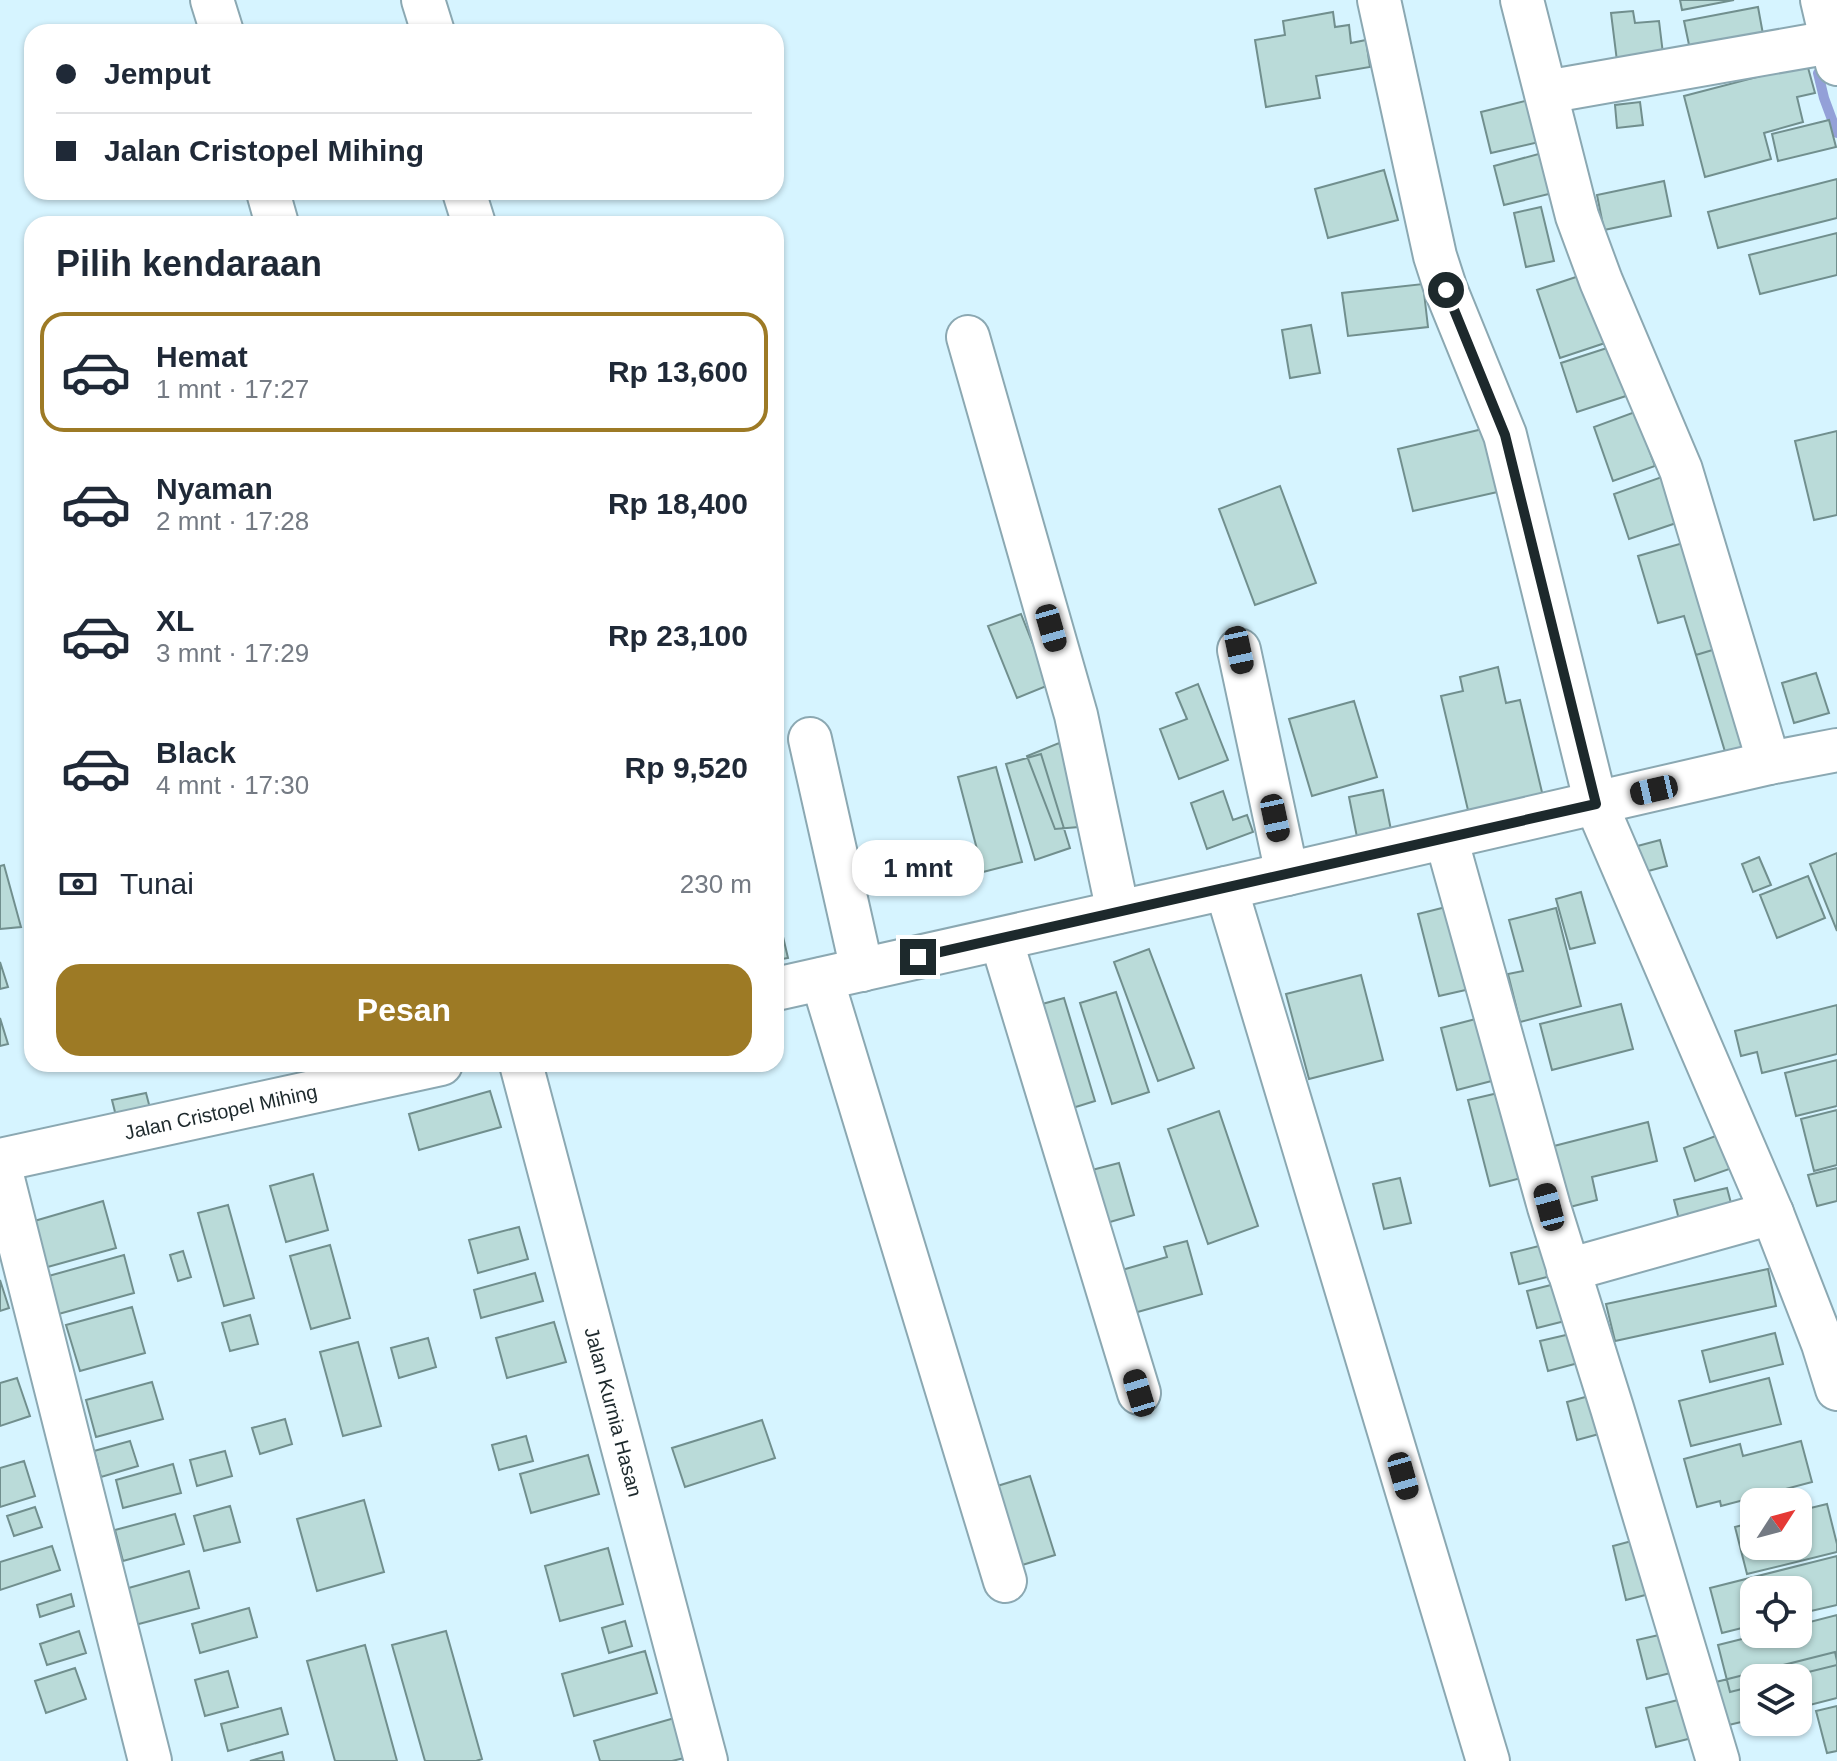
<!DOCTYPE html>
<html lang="id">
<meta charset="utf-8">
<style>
:root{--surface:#fff;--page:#f6f6f7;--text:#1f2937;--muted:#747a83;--line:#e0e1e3;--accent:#9d7a25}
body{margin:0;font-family:Helvetica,sans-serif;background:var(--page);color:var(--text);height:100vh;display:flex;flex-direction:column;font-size:30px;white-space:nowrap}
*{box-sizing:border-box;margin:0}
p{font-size:26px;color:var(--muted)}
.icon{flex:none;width:44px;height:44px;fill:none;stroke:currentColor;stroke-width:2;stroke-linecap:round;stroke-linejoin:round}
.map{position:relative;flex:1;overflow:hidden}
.drawer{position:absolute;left:24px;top:216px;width:760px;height:856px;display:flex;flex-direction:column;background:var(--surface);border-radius:24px;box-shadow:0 2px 6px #0004}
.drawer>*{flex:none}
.top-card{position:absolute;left:24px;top:24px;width:760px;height:176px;border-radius:24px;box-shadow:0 2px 6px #0004;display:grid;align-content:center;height:176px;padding:0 32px;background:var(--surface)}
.needle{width:52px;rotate:54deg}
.tools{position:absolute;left:1740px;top:1488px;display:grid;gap:16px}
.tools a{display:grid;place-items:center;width:72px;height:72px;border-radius:16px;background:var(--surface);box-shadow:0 2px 6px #0004;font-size:40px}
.end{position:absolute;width:36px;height:36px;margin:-18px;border:10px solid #1d292c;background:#fff;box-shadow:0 0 0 4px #fff}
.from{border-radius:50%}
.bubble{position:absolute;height:56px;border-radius:24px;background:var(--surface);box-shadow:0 2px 6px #0004;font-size:26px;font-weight:600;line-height:56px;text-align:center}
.car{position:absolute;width:24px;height:48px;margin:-24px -12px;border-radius:10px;box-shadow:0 0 6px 2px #0007;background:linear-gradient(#222 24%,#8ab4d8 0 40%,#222 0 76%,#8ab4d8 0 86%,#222 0)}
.top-card b{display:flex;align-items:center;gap:28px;height:76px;font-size:30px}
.top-card b+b{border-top:2px solid var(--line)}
.top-card i{width:20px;height:20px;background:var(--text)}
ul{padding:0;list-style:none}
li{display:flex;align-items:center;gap:24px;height:120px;margin:0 16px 12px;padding:0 16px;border:4px solid transparent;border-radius:24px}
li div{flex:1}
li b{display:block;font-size:30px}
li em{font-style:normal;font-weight:600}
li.on{border-color:var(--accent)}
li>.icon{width:72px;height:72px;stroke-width:1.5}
h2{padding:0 32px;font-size:36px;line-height:96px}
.pay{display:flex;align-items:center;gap:20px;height:88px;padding:0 32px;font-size:30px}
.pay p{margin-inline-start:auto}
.cta{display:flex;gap:16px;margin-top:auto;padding:16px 32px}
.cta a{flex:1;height:92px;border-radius:24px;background:var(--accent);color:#fff;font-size:32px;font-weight:600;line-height:92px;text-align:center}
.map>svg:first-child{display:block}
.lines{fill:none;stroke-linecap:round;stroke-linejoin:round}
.stream{stroke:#93a0d8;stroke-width:10}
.building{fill:#badbd9;stroke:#718f8e;stroke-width:2}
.minor-casing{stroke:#8ba8b2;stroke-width:46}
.minor{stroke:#fff;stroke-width:42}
.route{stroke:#1d292c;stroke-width:10}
.labels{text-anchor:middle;stroke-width:7;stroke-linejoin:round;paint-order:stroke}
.street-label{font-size:20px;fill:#1d292c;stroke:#d6f4ff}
</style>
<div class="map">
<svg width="1837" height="1761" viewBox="0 0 1837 1761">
<rect width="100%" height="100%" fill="#d6f4ff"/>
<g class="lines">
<path class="stream" d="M 1818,73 L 1824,98 L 1837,133"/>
</g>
<path class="building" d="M 1680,0 L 1734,0 L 1682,10 Z
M 1758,7 L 1765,45 L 1692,59 L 1684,21 Z
M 1633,11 L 1635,23 L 1659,21 L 1663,54 L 1617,61 L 1611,13 Z
M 1333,12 L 1335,27 L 1349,25 L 1351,43 L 1366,40 L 1370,67 L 1316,76 L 1320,98 L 1266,107 L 1255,40 L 1285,35 L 1283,21 Z
M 1807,64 L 1815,93 L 1797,97 L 1803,122 L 1764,133 L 1771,159 L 1705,177 L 1684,96 Z
M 1529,100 L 1539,142 L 1491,153 L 1481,112 Z
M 1640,102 L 1643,125 L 1617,128 L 1615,105 Z
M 1829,120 L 1836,147 L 1778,161 L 1772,134 Z
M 1546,152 L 1557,192 L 1504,205 L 1494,166 Z
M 1384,170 L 1398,220 L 1328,238 L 1315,189 Z
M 1837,179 L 1837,218 L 1718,248 L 1708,212 Z
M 1664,181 L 1671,216 L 1604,230 L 1597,195 Z
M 1541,207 L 1554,261 L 1526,267 L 1514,213 Z
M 1837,233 L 1837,275 L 1760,294 L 1749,255 Z
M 1588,273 L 1611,341 L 1560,358 L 1537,290 Z
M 1423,284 L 1428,327 L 1348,336 L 1342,293 Z
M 1311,325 L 1320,373 L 1290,378 L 1282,330 Z
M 1613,346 L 1629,395 L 1577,412 L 1561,363 Z
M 1635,412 L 1655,466 L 1613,481 L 1594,427 Z
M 1487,428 L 1502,491 L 1413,511 L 1398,449 Z
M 1837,431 L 1837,515 L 1814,520 L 1795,441 Z
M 1673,473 L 1688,519 L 1629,539 L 1614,494 Z
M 1280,486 L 1316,583 L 1255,605 L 1219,509 Z
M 1697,539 L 1729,645 L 1696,655 L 1684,616 L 1658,623 L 1638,556 Z
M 1021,614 L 1049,685 L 1017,698 L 988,626 Z
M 1729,645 L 1762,755 L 1729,765 L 1696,655 Z
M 1498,667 L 1506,703 L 1520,700 L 1546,809 L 1472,827 L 1441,696 L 1463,691 L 1460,677 Z
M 1816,673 L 1829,713 L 1794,723 L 1782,683 Z
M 1198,684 L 1228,760 L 1179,779 L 1160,729 L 1187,719 L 1176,693 Z
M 1354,701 L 1377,777 L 1312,796 L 1289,719 Z
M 1059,743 L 1091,826 L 1055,829 L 1027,756 Z
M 1041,754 L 1070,848 L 1035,860 L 1006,764 Z
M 996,767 L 1022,862 L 983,872 L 958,777 Z
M 1383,790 L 1393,840 L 1359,847 L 1349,797 Z
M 1223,791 L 1233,820 L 1247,815 L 1253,832 L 1207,849 L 1191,803 Z
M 1660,840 L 1667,866 L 1637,874 L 1630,848 Z
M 1837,853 L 1837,931 L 1810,864 Z
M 1759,857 L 1771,885 L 1753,892 L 1742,864 Z
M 4,865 L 21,927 L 0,929 L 0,866 Z
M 1808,876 L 1825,918 L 1777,938 L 1760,895 Z
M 1581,892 L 1595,943 L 1570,949 L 1556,899 Z
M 1458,904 L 1479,987 L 1439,996 L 1418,914 Z
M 776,907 L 788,958 L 776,960 Z
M 1556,908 L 1581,1006 L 1520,1022 L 1508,974 L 1523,971 L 1509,920 Z
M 1149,949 L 1194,1068 L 1158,1081 L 1114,962 Z
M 0,962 L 8,987 L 0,989 Z
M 1361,975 L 1383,1060 L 1309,1079 L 1286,994 Z
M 1116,992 L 1149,1092 L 1112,1104 L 1080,1003 Z
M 1064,998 L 1095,1101 L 1066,1110 L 1035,1006 Z
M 1621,1004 L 1633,1049 L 1552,1070 L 1540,1024 Z
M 1837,1005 L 1837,1054 L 1762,1073 L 1757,1052 L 1741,1056 L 1735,1031 Z
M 1491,1015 L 1507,1077 L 1457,1090 L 1441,1028 Z
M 0,1018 L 8,1044 L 0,1046 Z
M 1837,1060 L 1837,1106 L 1796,1116 L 1785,1073 Z
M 1511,1090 L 1533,1175 L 1490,1186 L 1468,1100 Z
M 490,1091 L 501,1127 L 419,1150 L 409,1114 Z
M 146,1093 L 151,1112 L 117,1120 L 112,1100 Z
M 1837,1110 L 1837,1165 L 1814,1171 L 1801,1119 Z
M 1219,1111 L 1258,1226 L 1208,1244 L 1168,1129 Z
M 1648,1122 L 1657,1161 L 1592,1177 L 1597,1200 L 1566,1208 L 1550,1147 Z
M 1726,1132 L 1738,1166 L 1695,1181 L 1684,1148 Z
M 1119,1163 L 1134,1215 L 1103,1224 L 1088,1171 Z
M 1837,1168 L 1837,1201 L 1817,1206 L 1808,1175 Z
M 313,1174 L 328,1230 L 286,1242 L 270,1186 Z
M 1400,1178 L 1411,1223 L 1384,1229 L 1373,1184 Z
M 1727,1188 L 1736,1222 L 1683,1235 L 1674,1200 Z
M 103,1201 L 116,1248 L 44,1268 L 31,1222 Z
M 228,1205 L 254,1298 L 224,1306 L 198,1213 Z
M 519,1227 L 528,1259 L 478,1273 L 469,1240 Z
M 1187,1241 L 1202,1294 L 1134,1313 L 1122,1270 L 1167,1257 L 1164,1247 Z
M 1547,1244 L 1555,1275 L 1519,1284 L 1511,1253 Z
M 330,1245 L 350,1318 L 311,1329 L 290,1256 Z
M 183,1251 L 191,1277 L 178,1281 L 170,1255 Z
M 124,1255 L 134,1293 L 55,1315 L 45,1277 Z
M 1768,1269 L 1776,1306 L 1615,1341 L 1606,1304 Z
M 535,1273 L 543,1301 L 481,1318 L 474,1290 Z
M 0,1280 L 9,1308 L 0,1311 Z
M 1563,1282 L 1573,1319 L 1537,1328 L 1527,1291 Z
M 132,1307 L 145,1353 L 80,1371 L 66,1325 Z
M 250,1315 L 258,1344 L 230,1351 L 222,1323 Z
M 554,1322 L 566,1362 L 507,1378 L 496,1338 Z
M 1579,1332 L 1586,1361 L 1548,1371 L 1540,1341 Z
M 1775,1333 L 1783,1364 L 1710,1382 L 1702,1351 Z
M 428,1338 L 436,1367 L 399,1378 L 391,1348 Z
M 358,1342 L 381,1426 L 343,1436 L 320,1352 Z
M 17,1378 L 30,1416 L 0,1426 L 0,1383 Z
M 1769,1378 L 1781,1424 L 1691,1446 L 1679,1401 Z
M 152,1382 L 163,1419 L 96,1437 L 86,1400 Z
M 1600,1393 L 1610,1431 L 1577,1440 L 1567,1402 Z
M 285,1419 L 292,1444 L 260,1454 L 252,1428 Z
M 762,1420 L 775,1458 L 685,1487 L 672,1448 Z
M 526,1436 L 533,1461 L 499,1470 L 492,1445 Z
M 130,1441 L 138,1466 L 101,1477 L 94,1451 Z
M 1801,1441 L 1812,1482 L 1721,1506 L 1720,1501 L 1697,1507 L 1684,1459 L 1740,1444 L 1743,1456 Z
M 225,1451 L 232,1476 L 197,1486 L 190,1460 Z
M 588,1455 L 599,1494 L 531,1513 L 520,1474 Z
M 24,1461 L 35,1496 L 0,1507 L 0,1468 Z
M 173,1464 L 181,1493 L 123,1508 L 116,1480 Z
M 1030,1476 L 1055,1555 L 1019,1566 L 994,1487 Z
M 364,1500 L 384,1572 L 317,1591 L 297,1519 Z
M 1827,1504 L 1837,1544 L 1837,1552 L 1747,1574 L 1735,1527 L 1754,1522 L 1754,1546 L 1798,1546 L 1798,1511 Z
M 230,1506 L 240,1542 L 204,1551 L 194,1516 Z
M 35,1507 L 42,1527 L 14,1536 L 7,1516 Z
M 175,1514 L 184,1544 L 123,1561 L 115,1530 Z
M 1643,1538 L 1657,1592 L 1626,1600 L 1613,1546 Z
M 52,1546 L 60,1570 L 0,1590 L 0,1562 Z
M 608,1548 L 623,1604 L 560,1621 L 545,1566 Z
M 1837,1556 L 1837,1605 L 1798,1614 L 1798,1590 L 1754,1590 L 1754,1625 L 1722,1633 L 1710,1588 Z
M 189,1571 L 199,1608 L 135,1625 L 125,1589 Z
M 71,1594 L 74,1606 L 40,1617 L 37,1605 Z
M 249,1608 L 257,1637 L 200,1653 L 192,1624 Z
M 1837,1615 L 1837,1665 L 1784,1678 L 1754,1678 L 1754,1686 L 1730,1692 L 1718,1645 L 1762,1634 L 1798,1634 L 1798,1625 Z
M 625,1621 L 632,1646 L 609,1653 L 602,1628 Z
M 79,1631 L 86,1653 L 47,1665 L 40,1644 Z
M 446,1631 L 482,1759 L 476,1761 L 425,1761 L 392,1645 Z
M 1672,1632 L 1682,1670 L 1647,1679 L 1637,1640 Z
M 365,1645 L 397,1761 L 335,1761 L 307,1661 Z
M 645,1651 L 657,1693 L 574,1716 L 562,1674 Z
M 1835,1652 L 1837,1661 L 1837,1698 L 1798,1708 L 1798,1678 L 1754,1678 L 1754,1719 L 1716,1728 L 1704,1685 Z
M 75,1668 L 86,1699 L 46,1713 L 35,1681 Z
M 228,1671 L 238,1707 L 205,1716 L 195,1680 Z
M 1690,1697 L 1700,1736 L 1656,1747 L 1646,1708 Z
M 1837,1706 L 1837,1751 L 1827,1753 L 1816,1711 Z
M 281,1708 L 288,1734 L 228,1751 L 221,1724 Z
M 678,1717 L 688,1757 L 672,1761 L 600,1761 L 594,1741 Z
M 282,1752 L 284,1761 L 250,1761 Z"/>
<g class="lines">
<defs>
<g id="minor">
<path d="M 212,0 L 222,32"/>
<path d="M 423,0 L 433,32"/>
<path d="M 1379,0 L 1435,256 L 1446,290 L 1505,435 L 1596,804 L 1772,1213 L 1823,1344 L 1837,1389"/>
<path d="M 1522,0 L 1577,216 L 1601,281 L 1681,470 L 1769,763"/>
<path d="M 1822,0 L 1837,64"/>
<path d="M 1546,92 L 1831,42"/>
<path d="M 268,192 L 277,224"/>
<path d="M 464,192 L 474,224"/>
<path d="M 968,337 L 1076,715 L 1118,912"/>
<path d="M 1239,650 L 1287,874"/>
<path d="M 810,739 L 862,970"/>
<path d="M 1446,838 L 1549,1207 L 1612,1408 L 1718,1761"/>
<path d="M 1226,888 L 1488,1761"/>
<path d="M 1001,939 L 1139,1393"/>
<path d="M 822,979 L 1005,1581"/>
<path d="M 776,989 L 1226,888 L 1769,763 L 1837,750"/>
<path id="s1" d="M 521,1064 L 706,1761"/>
<path id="s2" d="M 0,1160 L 441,1064"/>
<path d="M 0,1167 L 150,1761"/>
<path d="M 1568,1270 L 1772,1213"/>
</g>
</defs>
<use href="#minor" class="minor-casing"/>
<use href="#minor" class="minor"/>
</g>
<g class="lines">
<path class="route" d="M 918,957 L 1596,804 L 1505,435 L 1446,290"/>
</g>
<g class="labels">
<g class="street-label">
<text dy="7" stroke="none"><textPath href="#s2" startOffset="226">Jalan Cristopel Mihing</textPath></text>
<text dy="7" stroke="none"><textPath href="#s1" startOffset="360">Jalan Kurnia Hasan</textPath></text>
</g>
</g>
</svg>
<div class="tools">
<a><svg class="needle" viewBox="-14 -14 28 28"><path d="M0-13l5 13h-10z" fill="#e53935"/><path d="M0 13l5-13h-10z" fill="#747a83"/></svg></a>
<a><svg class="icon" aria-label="locate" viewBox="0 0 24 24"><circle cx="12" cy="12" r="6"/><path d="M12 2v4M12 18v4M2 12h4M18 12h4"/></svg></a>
<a><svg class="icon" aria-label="layers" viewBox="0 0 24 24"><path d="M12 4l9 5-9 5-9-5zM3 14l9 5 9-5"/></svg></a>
</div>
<i class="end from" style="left:1446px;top:290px"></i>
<i class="end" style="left:918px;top:957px"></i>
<div class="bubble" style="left:852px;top:840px;width:132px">1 mnt</div>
<i class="car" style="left:1051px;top:628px;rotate:164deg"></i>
<i class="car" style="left:1239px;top:650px;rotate:168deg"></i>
<i class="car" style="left:1654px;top:790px;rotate:257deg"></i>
<i class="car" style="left:1275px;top:818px;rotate:168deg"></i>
<i class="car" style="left:1549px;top:1207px;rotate:345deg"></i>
<i class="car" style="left:1139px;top:1393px;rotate:343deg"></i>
<i class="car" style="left:1403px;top:1476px;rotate:164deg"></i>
<div class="top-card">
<b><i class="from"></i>Jemput</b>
<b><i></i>Jalan Cristopel Mihing</b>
</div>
<section class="drawer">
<h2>Pilih kendaraan</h2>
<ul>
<li class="on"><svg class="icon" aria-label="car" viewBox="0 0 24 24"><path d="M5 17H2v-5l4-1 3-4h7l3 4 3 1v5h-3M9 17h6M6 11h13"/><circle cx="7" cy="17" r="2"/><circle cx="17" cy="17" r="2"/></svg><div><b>Hemat</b><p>1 mnt · 17:27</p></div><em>Rp 13,600</em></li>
<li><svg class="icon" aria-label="car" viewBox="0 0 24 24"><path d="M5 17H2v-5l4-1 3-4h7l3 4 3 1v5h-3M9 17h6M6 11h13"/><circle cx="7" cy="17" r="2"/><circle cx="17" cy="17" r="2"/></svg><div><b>Nyaman</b><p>2 mnt · 17:28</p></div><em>Rp 18,400</em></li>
<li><svg class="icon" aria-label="car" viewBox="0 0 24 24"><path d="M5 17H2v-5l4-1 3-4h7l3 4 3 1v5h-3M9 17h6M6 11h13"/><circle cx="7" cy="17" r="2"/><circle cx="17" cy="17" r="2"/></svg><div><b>XL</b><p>3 mnt · 17:29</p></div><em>Rp 23,100</em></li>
<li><svg class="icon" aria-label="car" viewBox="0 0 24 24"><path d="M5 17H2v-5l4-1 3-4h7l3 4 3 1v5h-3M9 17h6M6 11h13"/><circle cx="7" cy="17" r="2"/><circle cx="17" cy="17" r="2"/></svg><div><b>Black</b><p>4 mnt · 17:30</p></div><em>Rp 9,520</em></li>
</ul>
<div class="pay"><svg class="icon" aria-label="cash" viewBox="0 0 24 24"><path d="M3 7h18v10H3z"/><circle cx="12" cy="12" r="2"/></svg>Tunai<p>230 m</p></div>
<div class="cta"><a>Pesan</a></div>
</section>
</div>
